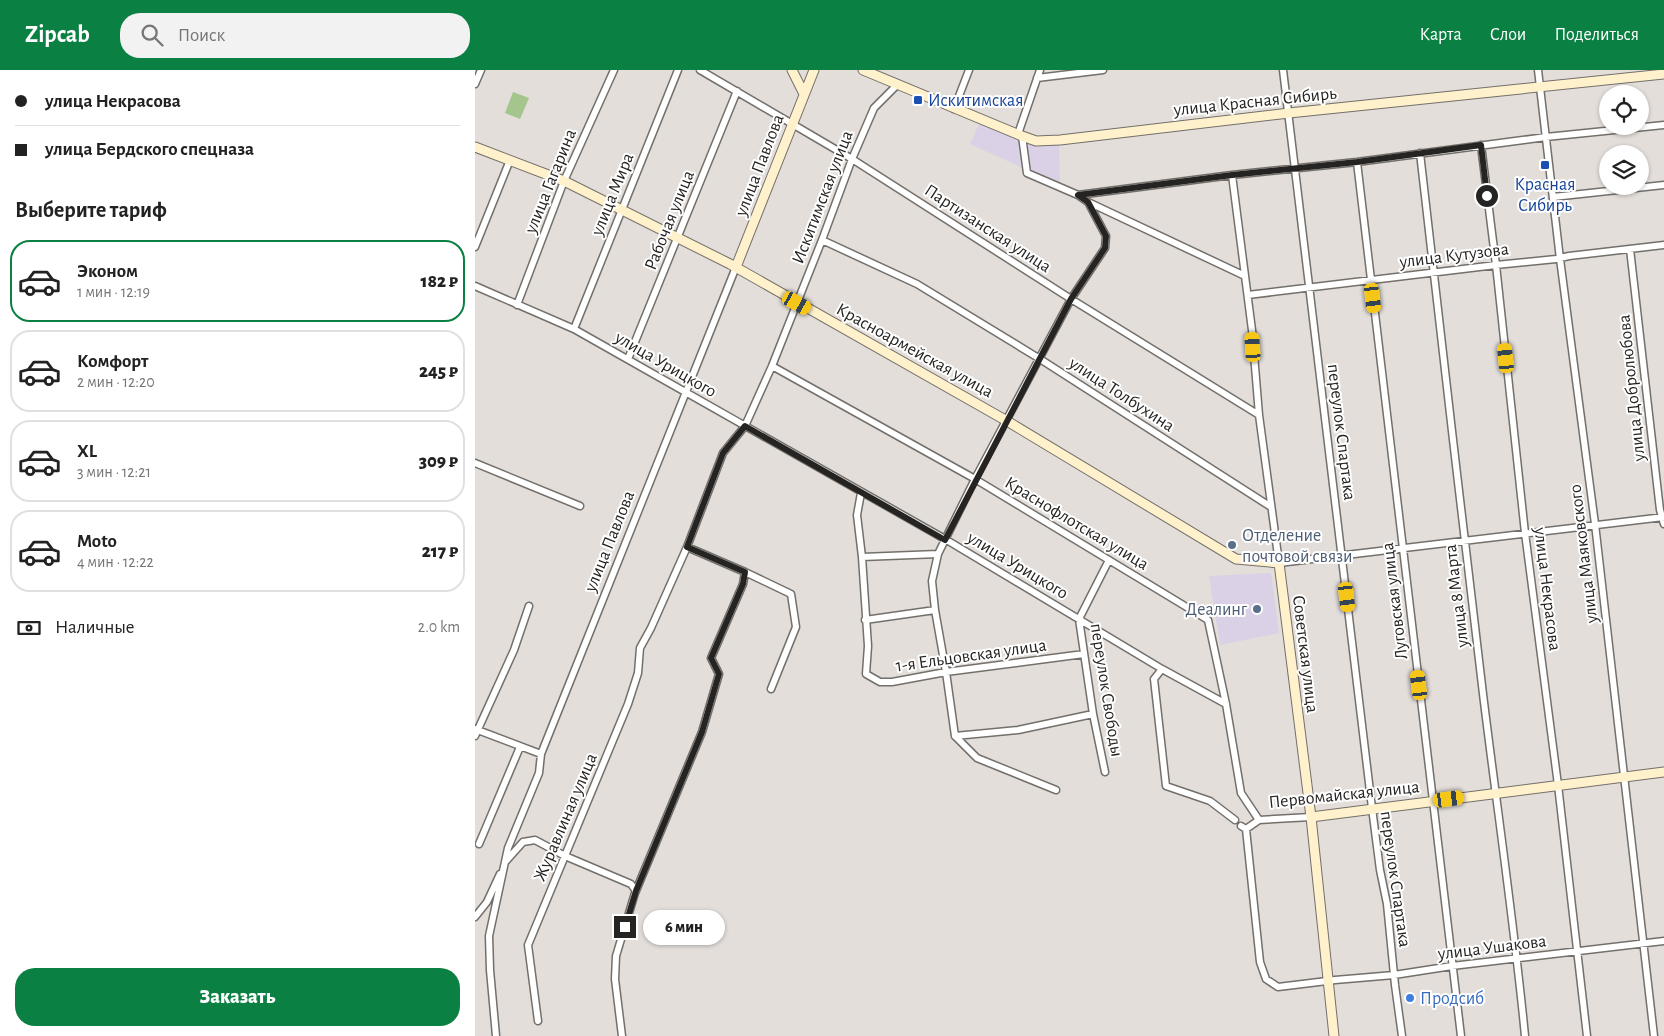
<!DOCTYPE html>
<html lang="ru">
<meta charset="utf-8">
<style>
:root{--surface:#fff;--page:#f2f2f2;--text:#222;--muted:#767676;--line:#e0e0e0;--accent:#0b8043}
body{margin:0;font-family:"Alegreya Sans",sans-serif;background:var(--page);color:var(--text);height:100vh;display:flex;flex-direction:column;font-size:19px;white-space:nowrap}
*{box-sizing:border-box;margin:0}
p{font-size:16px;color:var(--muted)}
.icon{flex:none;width:28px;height:28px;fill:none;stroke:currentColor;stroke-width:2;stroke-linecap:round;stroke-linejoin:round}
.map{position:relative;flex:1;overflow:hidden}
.sheet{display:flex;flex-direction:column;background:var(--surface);width:475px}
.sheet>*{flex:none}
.top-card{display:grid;align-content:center;height:110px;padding:0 15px;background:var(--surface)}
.fabs{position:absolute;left:1124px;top:15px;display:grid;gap:10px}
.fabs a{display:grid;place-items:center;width:50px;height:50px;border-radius:50%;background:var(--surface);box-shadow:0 1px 4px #0004;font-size:25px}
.end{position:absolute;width:22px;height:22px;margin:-11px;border:6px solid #262422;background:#fff;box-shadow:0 0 0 2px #fff}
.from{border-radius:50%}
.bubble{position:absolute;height:35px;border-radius:18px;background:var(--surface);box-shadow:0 1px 4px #0004;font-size:16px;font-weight:800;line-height:35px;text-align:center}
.car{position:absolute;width:15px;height:30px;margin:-15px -8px;border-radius:6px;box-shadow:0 0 4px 1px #0007;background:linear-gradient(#f5c518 24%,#345 0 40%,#f5c518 0 76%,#345 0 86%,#f5c518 0)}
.top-card b{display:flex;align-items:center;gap:18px;height:48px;font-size:19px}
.top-card b+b{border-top:1px solid var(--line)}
.top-card i{width:12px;height:12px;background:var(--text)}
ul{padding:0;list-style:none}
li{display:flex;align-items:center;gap:15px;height:82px;margin:0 10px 8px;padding:0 5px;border:2px solid var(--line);border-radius:20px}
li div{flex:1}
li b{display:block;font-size:19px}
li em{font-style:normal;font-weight:800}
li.current{border-color:var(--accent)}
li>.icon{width:45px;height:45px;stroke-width:1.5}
h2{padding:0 15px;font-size:22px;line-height:60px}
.pay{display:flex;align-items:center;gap:12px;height:55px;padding:0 15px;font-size:19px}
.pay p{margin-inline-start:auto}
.action{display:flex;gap:10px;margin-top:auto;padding:10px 15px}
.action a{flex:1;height:58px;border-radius:20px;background:var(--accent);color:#fff;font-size:20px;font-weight:800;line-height:58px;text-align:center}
header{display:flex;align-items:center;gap:30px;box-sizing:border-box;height:70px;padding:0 25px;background:var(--accent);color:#fff}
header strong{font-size:24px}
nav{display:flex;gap:28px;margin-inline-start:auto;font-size:18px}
.search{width:350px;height:45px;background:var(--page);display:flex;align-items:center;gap:12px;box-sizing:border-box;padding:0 18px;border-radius:20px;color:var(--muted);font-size:19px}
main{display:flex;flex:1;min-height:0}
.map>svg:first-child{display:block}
.commercial{fill:#dad1e6}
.green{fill:#a4c58c}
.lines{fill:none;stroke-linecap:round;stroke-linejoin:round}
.street-casing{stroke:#736f6a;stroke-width:9}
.secondary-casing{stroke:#736f6a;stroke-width:11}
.street{stroke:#fff;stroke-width:6}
.secondary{stroke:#fef1cc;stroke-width:9}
.route{stroke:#262422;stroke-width:6}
.transit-dot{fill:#1a4fb4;stroke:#fff;stroke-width:2}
.service-dot{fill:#5c6f8a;stroke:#fff;stroke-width:2}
.shop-dot{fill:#3f7fe0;stroke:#fff;stroke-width:2}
.labels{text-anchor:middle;stroke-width:4;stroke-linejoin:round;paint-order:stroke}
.transit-label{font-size:18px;fill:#164399;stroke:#fff;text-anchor:start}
.street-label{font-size:18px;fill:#262422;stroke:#fff}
.service-label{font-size:18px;fill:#4e5e75;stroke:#fff;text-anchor:start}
.shop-label{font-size:18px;fill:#366cbe;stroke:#fff;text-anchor:start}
</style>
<header>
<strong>Zipcab</strong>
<div class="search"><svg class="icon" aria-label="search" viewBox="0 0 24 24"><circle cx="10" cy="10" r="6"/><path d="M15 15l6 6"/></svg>Поиск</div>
<nav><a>Карта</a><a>Слои</a><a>Поделиться</a></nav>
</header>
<main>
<section class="sheet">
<div class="top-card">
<b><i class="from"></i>улица Некрасова</b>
<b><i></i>улица Бердского спецназа</b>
</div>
<h2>Выберите тариф</h2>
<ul>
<li class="current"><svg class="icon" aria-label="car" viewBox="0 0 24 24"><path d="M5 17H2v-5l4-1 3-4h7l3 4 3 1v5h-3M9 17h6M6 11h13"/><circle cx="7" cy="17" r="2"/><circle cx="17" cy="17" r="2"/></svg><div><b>Эконом</b><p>1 мин · 12:19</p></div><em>182 ₽</em></li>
<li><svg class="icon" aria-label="car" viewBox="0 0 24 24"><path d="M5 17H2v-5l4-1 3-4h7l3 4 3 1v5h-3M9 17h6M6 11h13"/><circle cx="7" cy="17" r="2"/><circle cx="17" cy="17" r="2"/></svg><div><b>Комфорт</b><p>2 мин · 12:20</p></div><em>245 ₽</em></li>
<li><svg class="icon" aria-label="car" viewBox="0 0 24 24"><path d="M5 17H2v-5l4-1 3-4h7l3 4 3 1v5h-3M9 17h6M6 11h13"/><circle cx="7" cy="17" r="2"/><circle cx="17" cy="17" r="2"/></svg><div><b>XL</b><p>3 мин · 12:21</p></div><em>309 ₽</em></li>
<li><svg class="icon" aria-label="car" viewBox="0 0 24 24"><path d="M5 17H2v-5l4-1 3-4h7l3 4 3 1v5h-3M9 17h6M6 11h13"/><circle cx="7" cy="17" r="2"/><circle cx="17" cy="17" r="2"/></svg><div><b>Moto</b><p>4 мин · 12:22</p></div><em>217 ₽</em></li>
</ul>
<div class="pay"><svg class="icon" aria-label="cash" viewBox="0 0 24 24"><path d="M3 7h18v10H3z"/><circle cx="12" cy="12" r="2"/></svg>Наличные<p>2.0 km</p></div>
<div class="action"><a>Заказать</a></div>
</section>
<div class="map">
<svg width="1189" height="966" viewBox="0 0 1189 966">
<rect width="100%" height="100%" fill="#e3deda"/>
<path class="commercial" d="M 505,52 L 556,74 L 584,72 L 585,115 L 495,74 Z
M 796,503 L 804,563 L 745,575 L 734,506 Z"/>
<path class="green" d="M 38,22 L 54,28 L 45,49 L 30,43 Z"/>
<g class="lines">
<defs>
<path id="street" d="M 225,0 L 377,89 L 596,229 L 784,345
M 808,0 L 897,738 L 905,800 L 912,834 L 920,915 L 927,966
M 1063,0 L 1085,189 L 1120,454 L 1179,966
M 562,8 L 628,0
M 0,14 L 6,0
M 479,39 L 494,0
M 543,64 L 565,0
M 547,66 L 552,103 L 603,125 L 613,132 L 770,206
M 1006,75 L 1021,195 L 1050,463 L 1083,715 L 1112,966
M 945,83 C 966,263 986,444 1008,624 C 1022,738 1039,852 1050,966
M 882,92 L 986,966
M 757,105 L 777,260 L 784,345 L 804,493 L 1189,447
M 603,125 L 757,105 L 882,92 L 1071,67 L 1189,55
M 1078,127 L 1189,115
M 347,170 L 442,214 L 565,289 L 796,437
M 0,177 L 35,90
M 1155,179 L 1185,440 L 1189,454
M 0,216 L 99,259 L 470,469 L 687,599 L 751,634
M 773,225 L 1021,195 L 1081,189 L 1094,186 L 1189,175
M 42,235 L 89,111 L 139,0
M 99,259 L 203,0
M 153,289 L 262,21
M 297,296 L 500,409 L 733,550 L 751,634 L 766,723 L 784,750
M 0,393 L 105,436
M 386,423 L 382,445 L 387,487 L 393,576 L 391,604 L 405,612 L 417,612 L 471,602 L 609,584
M 212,477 L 270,502 L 316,524 L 321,557 L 296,619
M 387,487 L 463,484
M 390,550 L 460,540
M 687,599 L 679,609 L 691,716 L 735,731 L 760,750
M 0,659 L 66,684
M 0,666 L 39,580 L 54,536
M 480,666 L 471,602 L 460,540 L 457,511 L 463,484 L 500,409 L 596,229 L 630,178 L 631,166 L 613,132
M 480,666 L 543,660 L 618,644
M 480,666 L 502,688 L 581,720
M 630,702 L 618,644 L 604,549 L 634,490
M 766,756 L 771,759 L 784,750 L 836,747
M 771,759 L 785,892 L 791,909 L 803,917 L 860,910 L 919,905 L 977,896 L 1189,871
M 4,774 L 45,677
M 31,791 L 48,772 L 60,770 L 90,786 L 156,814 L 161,821
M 0,847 L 12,832 L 25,804
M 63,951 L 53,875 L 153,634 L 163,603 L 165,578 L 176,558 L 212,477 L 248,383 L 270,356 L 297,296 L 347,170 L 377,89 L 399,38 L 423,14
M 21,966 L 15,900 L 14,866 L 33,778 L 64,703 L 66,684 L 261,197
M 147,966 L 140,909 L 141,886 L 160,823 L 227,662 L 244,604 L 236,588 L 268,514 L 270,502"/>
<path id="secondary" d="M 317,0 L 329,24
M 388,0 L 547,66 L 561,71 L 585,70 L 814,43 L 1189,4
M 0,77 L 89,111 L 255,194 L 532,351 L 761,489 L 804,493 L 836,747 L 859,966
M 261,197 L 339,0
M 836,747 L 1189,702"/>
</defs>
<use href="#street" class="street-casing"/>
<use href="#secondary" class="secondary-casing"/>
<use href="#street" class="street"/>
<use href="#secondary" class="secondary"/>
</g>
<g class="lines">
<path class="route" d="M 150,857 L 161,821 L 227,662 L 244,604 L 236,588 L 268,514 L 270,502 L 212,477 L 248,383 L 270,356 L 470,470 L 596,229 L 630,178 L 631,166 L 613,132 L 603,125 L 757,105 L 882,92 L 1006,75 L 1012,126"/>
</g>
<g class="transit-dot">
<rect x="438" y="25" width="10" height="10" rx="2.5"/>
<rect x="1065" y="90" width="10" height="10" rx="2.5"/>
</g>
<g class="service-dot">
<circle cx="757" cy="475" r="5"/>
<circle cx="782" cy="539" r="5"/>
</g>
<circle class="shop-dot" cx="935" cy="928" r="5"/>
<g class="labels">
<g class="transit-label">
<text x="453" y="36">Искитимская</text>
<text x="1070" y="120" text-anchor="middle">Красная<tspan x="1070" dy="21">Сибирь</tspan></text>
</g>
<g class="street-label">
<text transform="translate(780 31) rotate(-6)" y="6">улица Красная Сибирь</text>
<text transform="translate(284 95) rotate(-69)" y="6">улица Павлова</text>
<text transform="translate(75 111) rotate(-68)" y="6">улица Гагарина</text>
<text transform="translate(137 124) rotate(-68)" y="6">улица Мира</text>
<text transform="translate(347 127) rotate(-69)" y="6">Искитимская улица</text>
<text transform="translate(194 150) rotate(-68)" y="6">Рабочая улица</text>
<text transform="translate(513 158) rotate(33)" y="6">Партизанская улица</text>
<text transform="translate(979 185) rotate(-7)" y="6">улица Кутузова</text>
<text transform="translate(440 280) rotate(29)" y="6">Красноармейская улица</text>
<text transform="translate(191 294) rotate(30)" y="6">улица Урицкого</text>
<text transform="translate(1156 318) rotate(-96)" y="6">улица Добролюбова</text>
<text transform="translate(647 324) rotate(33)" y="6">улица Толбухина</text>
<text transform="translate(867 362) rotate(83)" y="6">переулок Спартака</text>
<text transform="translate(602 453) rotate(31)" y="6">Краснофлотская улица</text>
<text transform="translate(134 471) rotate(-68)" y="6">улица Павлова</text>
<text transform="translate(1108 484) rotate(-97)" y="6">улица Маяковского</text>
<text transform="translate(543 495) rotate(31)" y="6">улица Урицкого</text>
<text transform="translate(1073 519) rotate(83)" y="6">улица Некрасова</text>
<text transform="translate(981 526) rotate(-97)" y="6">улица 8 Марта</text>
<text transform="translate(919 531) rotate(-97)" y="6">Луговская улица</text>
<text transform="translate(831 584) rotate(83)" y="6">Советская улица</text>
<text transform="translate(496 585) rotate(-8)" y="6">1-я Ельцовская улица</text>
<text transform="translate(632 620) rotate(81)" y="6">переулок Свободы</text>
<text transform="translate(869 724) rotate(-6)" y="6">Первомайская улица</text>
<text transform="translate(90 747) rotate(-67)" y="6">Журавлиная улица</text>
<text transform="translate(921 809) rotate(82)" y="6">переулок Спартака</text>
<text transform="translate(1017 877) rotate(-7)" y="6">улица Ушакова</text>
</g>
<g class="service-label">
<text x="767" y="471">Отделение<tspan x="767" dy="21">почтовой связи</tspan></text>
<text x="772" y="545" text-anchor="end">Деалинг</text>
</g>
<g class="shop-label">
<text x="945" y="934">Продсиб</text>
</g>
</g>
</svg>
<div class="fabs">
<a><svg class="icon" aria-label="locate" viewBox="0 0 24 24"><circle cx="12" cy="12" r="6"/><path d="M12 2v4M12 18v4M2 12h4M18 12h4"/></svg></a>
<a><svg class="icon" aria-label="layers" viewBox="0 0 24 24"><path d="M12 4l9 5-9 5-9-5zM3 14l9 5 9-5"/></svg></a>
</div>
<i class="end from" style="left:1012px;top:126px"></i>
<i class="end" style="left:150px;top:857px"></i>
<div class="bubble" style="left:168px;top:840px;width:82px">6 мин</div>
<i class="car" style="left:898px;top:228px;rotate:173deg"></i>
<i class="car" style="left:322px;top:233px;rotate:119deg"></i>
<i class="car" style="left:778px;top:277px;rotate:356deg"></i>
<i class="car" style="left:1031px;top:288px;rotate:354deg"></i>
<i class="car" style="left:872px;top:527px;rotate:173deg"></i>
<i class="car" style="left:944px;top:615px;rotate:353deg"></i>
<i class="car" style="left:974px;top:729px;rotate:83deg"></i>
</div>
</main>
